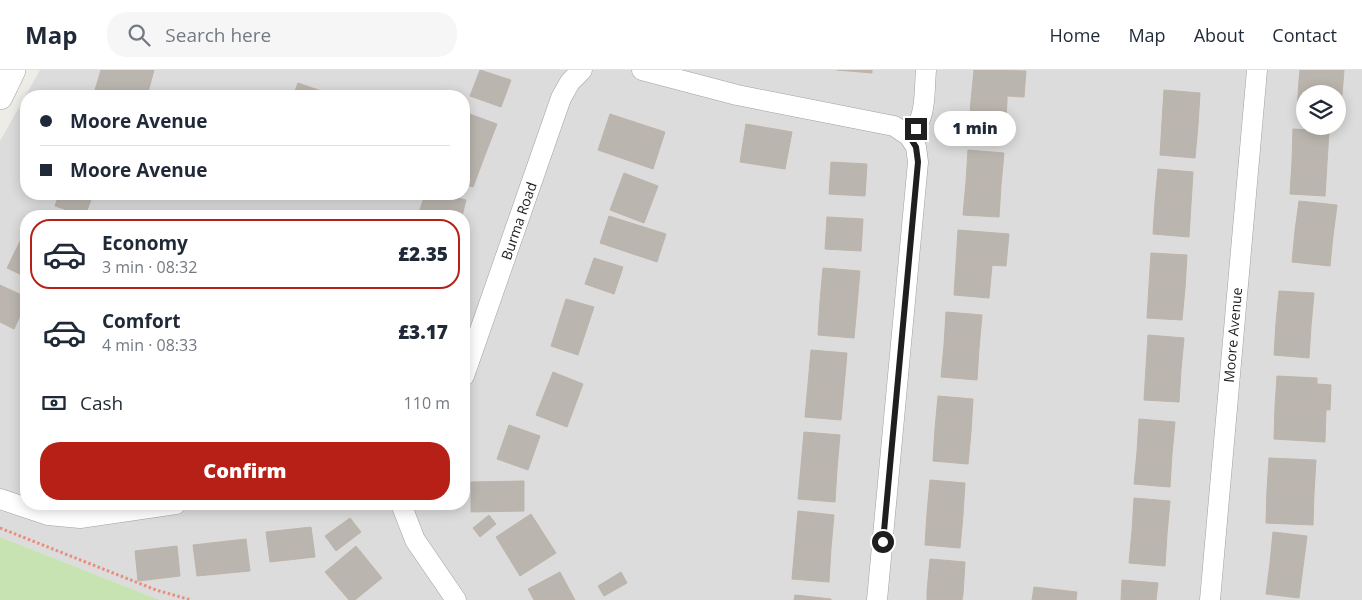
<!DOCTYPE html>
<meta charset="utf-8">
<style>
:root{--surface:#fff;--page:#f6f6f7;--text:#1f2937;--muted:#747a83;--line:#e0e1e3;--accent:#b62017}
body{margin:0;font-family:"Open Sans",sans-serif;background:var(--page);color:var(--text);height:100vh;display:flex;flex-direction:column;font-size:19px;white-space:nowrap}
*{box-sizing:border-box;margin:0}
p{font-size:16px;color:var(--muted)}
.icon{flex:none;width:28px;height:28px;fill:none;stroke:currentColor;stroke-width:2;stroke-linecap:round;stroke-linejoin:round}
.map{position:relative;flex:1;overflow:hidden}
.drawer{position:absolute;left:20px;top:140px;width:450px;height:300px;display:flex;flex-direction:column;background:var(--surface);border-radius:20px;box-shadow:0 2px 12px #0003}
.drawer>*{flex:none}
.guide{position:absolute;left:20px;top:20px;width:450px;height:110px;border-radius:20px;box-shadow:0 2px 12px #0003;display:grid;align-content:center;height:110px;padding:0 20px;background:var(--surface)}
.buttons{position:absolute;left:1296px;top:15px;display:grid;gap:10px}
.buttons a{display:grid;place-items:center;width:50px;height:50px;border-radius:50%;background:var(--surface);box-shadow:0 2px 12px #0003;font-size:25px}
.end{position:absolute;width:22px;height:22px;margin:-11px;border:6px solid #1f1f1f;background:#fff;box-shadow:0 0 0 2px #fff}
.from{border-radius:50%}
.bubble{position:absolute;height:35px;border-radius:18px;background:var(--surface);box-shadow:0 2px 12px #0003;font-size:16px;font-weight:800;line-height:35px;text-align:center}
.guide b{display:flex;align-items:center;gap:18px;height:48px;font-size:19px}
.guide b+b{border-top:1px solid var(--line)}
.guide i{width:12px;height:12px;background:var(--text)}
ul{padding:9px 0 0;list-style:none}
li{display:flex;align-items:center;gap:15px;height:70px;margin:0 10px 8px;padding:0 10px;border:2px solid transparent;border-radius:20px}
li div{flex:1}
li b{display:block;font-size:19px}
li em{font-style:normal;font-weight:800}
li.active{border-color:var(--accent)}
li>.icon{width:45px;height:45px;stroke-width:1.5}
.pay{display:flex;align-items:center;gap:12px;height:55px;padding:0 20px;font-size:19px}
.pay p{margin-inline-start:auto}
.primary-button{display:flex;gap:10px;margin-top:auto;padding:10px 20px}
.primary-button a{flex:1;height:58px;border-radius:20px;background:var(--accent);color:#fff;font-size:20px;font-weight:800;line-height:58px;text-align:center}
header{display:flex;align-items:center;gap:30px;box-sizing:border-box;height:70px;padding:0 25px;background:var(--surface);border-bottom:1px solid var(--line)}
header strong{font-size:24px}
nav{display:flex;gap:28px;margin-inline-start:auto;font-size:18px}
.search{width:350px;height:45px;background:var(--page);display:flex;align-items:center;gap:12px;box-sizing:border-box;padding:0 18px;border-radius:20px;color:var(--muted);font-size:19px}
.map>svg:first-child{display:block}
.residential{fill:#dcdcdc;fill-rule:evenodd}
.grass{fill:#c7e3b2}
.building{fill:#bbb5af;stroke:#beb4aa}
.lines{fill:none;stroke-linecap:round;stroke-linejoin:round}
.minor-casing{stroke:#a0a0a0;stroke-width:21}
.tertiary-casing{stroke:#a0a0a0;stroke-width:26}
.path{stroke:#ea8d7b;stroke-width:3;stroke-dasharray:2.5 2.5;stroke-linecap:butt}
.minor{stroke:#fff;stroke-width:20}
.tertiary{stroke:#fff;stroke-width:25}
.route{stroke:#1f1f1f;stroke-width:6}
.labels{text-anchor:middle;stroke-width:4;stroke-linejoin:round;paint-order:stroke}
.street-label{font-size:14px;fill:#1f1f1f;stroke:#fff}
</style>
<header>
<strong>Map</strong>
<div class="search"><svg class="icon" aria-label="search" viewBox="0 0 24 24"><circle cx="10" cy="10" r="6"/><path d="M15 15l6 6"/></svg>Search here</div>
<nav><a>Home</a><a>Map</a><a>About</a><a>Contact</a></nav>
</header>
<div class="map">
<svg width="1362" height="530" viewBox="0 0 1362 530">
<rect width="100%" height="100%" fill="#eeece6"/>
<path class="residential" d="M 40,0 L 1362,0 L 1362,530 L 160,530 L 0,467 L 0,71 ZM 1305,24 L 1338,24 L 1338,56 L 1305,56 ZM 26,26 L 464,26 L 464,124 L 26,124 ZM 26,146 L 464,146 L 464,434 L 26,434 Z"/>
<path class="grass" d="M 0,467 L 160,530 L 0,530 Z"/>
<path class="building" d="M 101,0 L 154,0 L 147,26 L 120,26 L 95,20 Z
M 480,0 L 511,10 L 501,37 L 470,26 Z
M 837,0 L 872,0 L 872,3 Z
M 974,0 L 1026,1 L 1024,27 L 1007,26 L 1007,32 L 971,30 Z
M 1300,0 L 1344,0 L 1343,13 L 1299,10 Z
M 1299,10 L 1343,13 L 1340,46 L 1338,46 L 1338,24 L 1305,24 L 1305,44 L 1297,43 Z
M 298,13 L 330,24 L 329,26 L 293,26 Z
M 1164,20 L 1200,23 L 1198,55 L 1162,52 Z
M 971,30 L 1007,32 L 1005,64 L 969,62 Z
M 464,42 L 497,54 L 485,85 L 464,78 Z
M 610,44 L 665,62 L 653,99 L 598,80 Z
M 1162,52 L 1198,55 L 1195,88 L 1160,85 Z
M 746,54 L 792,62 L 785,99 L 740,92 Z
M 1293,59 L 1329,61 L 1327,93 L 1292,92 Z
M 464,78 L 485,85 L 473,117 L 464,114 Z
M 968,80 L 1004,83 L 1001,115 L 966,112 Z
M 831,92 L 867,94 L 865,126 L 829,124 Z
M 1292,92 L 1327,93 L 1325,126 L 1290,124 Z
M 1158,99 L 1193,102 L 1191,134 L 1155,132 Z
M 624,103 L 658,116 L 644,153 L 610,140 Z
M 966,112 L 1001,115 L 999,147 L 963,145 Z
M 59,124 L 93,124 L 85,146 L 55,136 Z
M 425,124 L 444,124 L 466,130 L 462,146 L 418,146 Z
M 1299,131 L 1337,135 L 1333,166 L 1295,161 Z
M 1155,132 L 1191,134 L 1189,167 L 1153,164 Z
M 609,146 L 666,164 L 657,192 L 600,173 Z
M 827,147 L 863,149 L 861,181 L 825,179 Z
M 26,159 L 26,207 L 7,198 Z
M 958,160 L 1009,164 L 1006,196 L 956,193 Z
M 1295,161 L 1333,166 L 1330,196 L 1292,192 Z
M 1151,183 L 1187,185 L 1185,218 L 1149,215 Z
M 594,188 L 623,197 L 614,224 L 585,214 Z
M 956,193 L 992,195 L 989,228 L 954,225 Z
M 823,198 L 860,201 L 857,235 L 820,232 Z
M 0,215 L 26,227 L 26,233 L 14,259 L 0,252 Z
M 1149,215 L 1185,218 L 1182,250 L 1147,248 Z
M 1279,221 L 1314,223 L 1311,256 L 1276,253 Z
M 566,229 L 594,237 L 578,285 L 551,276 Z
M 820,232 L 857,235 L 854,268 L 818,265 Z
M 946,242 L 982,245 L 979,278 L 944,275 Z
M 1276,253 L 1311,256 L 1309,288 L 1274,285 Z
M 1148,265 L 1184,268 L 1181,300 L 1146,297 Z
M 944,275 L 979,278 L 977,310 L 941,307 Z
M 811,280 L 847,283 L 844,317 L 808,314 Z
M 1146,297 L 1181,300 L 1179,332 L 1144,330 Z
M 553,302 L 583,314 L 567,357 L 536,345 Z
M 1277,306 L 1317,308 L 1317,314 L 1331,315 L 1330,340 L 1275,337 Z
M 808,314 L 844,317 L 841,350 L 805,347 Z
M 938,326 L 973,329 L 971,362 L 935,359 Z
M 1275,337 L 1326,340 L 1325,372 L 1274,369 Z
M 1139,349 L 1175,352 L 1172,384 L 1137,382 Z
M 509,355 L 540,366 L 528,400 L 497,389 Z
M 935,359 L 971,362 L 968,394 L 933,391 Z
M 804,362 L 840,365 L 837,399 L 801,396 Z
M 1137,382 L 1172,384 L 1170,417 L 1134,414 Z
M 1269,388 L 1316,390 L 1314,423 L 1267,420 Z
M 801,396 L 837,399 L 835,432 L 798,429 Z
M 930,410 L 965,413 L 963,445 L 927,443 Z
M 524,411 L 524,441 L 471,442 L 471,412 Z
M 1267,420 L 1314,423 L 1313,455 L 1266,453 Z
M 1134,428 L 1170,431 L 1167,464 L 1132,461 Z
M 798,441 L 834,445 L 831,478 L 795,475 Z
M 927,443 L 963,445 L 960,478 L 925,475 Z
M 531,444 L 556,483 L 520,506 L 496,467 Z
M 489,445 L 496,454 L 480,467 L 473,458 Z
M 350,448 L 361,462 L 336,481 L 325,466 Z
M 311,457 L 315,487 L 270,492 L 266,462 Z
M 1132,461 L 1167,464 L 1165,496 L 1129,493 Z
M 1273,462 L 1307,466 L 1303,497 L 1270,493 Z
M 246,469 L 250,501 L 197,506 L 193,475 Z
M 795,475 L 831,478 L 829,512 L 792,509 Z
M 177,476 L 180,506 L 138,511 L 135,481 Z
M 356,476 L 382,508 L 355,530 L 349,530 L 325,502 Z
M 930,489 L 965,492 L 963,524 L 927,521 Z
M 1270,493 L 1303,497 L 1299,528 L 1266,524 Z
M 560,502 L 575,530 L 534,530 L 528,519 Z
M 621,502 L 627,513 L 604,526 L 598,516 Z
M 1122,510 L 1158,513 L 1156,530 L 1121,530 Z
M 1034,517 L 1077,522 L 1076,530 L 1032,530 Z
M 927,521 L 963,524 L 962,530 L 927,530 Z
M 795,525 L 831,529 L 831,530 L 794,530 Z"/>
<g class="lines">
<defs>
<path id="minor" d="M 642,0 L 737,25 L 894,56 L 909,66 L 916,77 L 918,92 L 877,530
M 909,66 C 927,50 924,23 926,0
M 464,306 L 561,28 L 570,12 L 582,0
M 0,429 L 48,445 L 80,448 L 176,434
M 401,434 L 415,470 L 456,530
M 1210,530 L 1257,0"/>
<path id="tertiary" d="M 0,27 L 13,0"/>
</defs>
<use href="#minor" class="minor-casing"/>
<use href="#tertiary" class="tertiary-casing"/>
<path class="path" d="M 0,458 L 156,520 L 191,530"/>
<use href="#minor" class="minor"/>
<use href="#tertiary" class="tertiary"/>
</g>
<g class="lines">
<path class="route" d="M 883,472 L 918,92 L 916,77 L 909,66 L 916,59"/>
</g>
<g class="labels">
<g class="street-label">
<text transform="translate(519 151) rotate(-71)" y="5">Burma Road</text>
<text transform="translate(1233 265) rotate(-85)" y="5">Moore Avenue</text>
</g>
</g>
</svg>
<div class="buttons">
<a><svg class="icon" aria-label="layers" viewBox="0 0 24 24"><path d="M12 4l9 5-9 5-9-5zM3 14l9 5 9-5"/></svg></a>
</div>
<i class="end from" style="left:883px;top:472px"></i>
<i class="end" style="left:916px;top:59px"></i>
<div class="bubble" style="left:934px;top:41px;width:82px">1 min</div>
<div class="guide">
<b><i class="from"></i>Moore Avenue</b>
<b><i></i>Moore Avenue</b>
</div>
<section class="drawer">
<ul>
<li class="active"><svg class="icon" aria-label="car" viewBox="0 0 24 24"><path d="M5 17H2v-5l4-1 3-4h7l3 4 3 1v5h-3M9 17h6M6 11h13"/><circle cx="7" cy="17" r="2"/><circle cx="17" cy="17" r="2"/></svg><div><b>Economy</b><p>3 min · 08:32</p></div><em>£2.35</em></li>
<li><svg class="icon" aria-label="car" viewBox="0 0 24 24"><path d="M5 17H2v-5l4-1 3-4h7l3 4 3 1v5h-3M9 17h6M6 11h13"/><circle cx="7" cy="17" r="2"/><circle cx="17" cy="17" r="2"/></svg><div><b>Comfort</b><p>4 min · 08:33</p></div><em>£3.17</em></li>
</ul>
<div class="pay"><svg class="icon" aria-label="cash" viewBox="0 0 24 24"><path d="M3 7h18v10H3z"/><circle cx="12" cy="12" r="2"/></svg>Cash<p>110 m</p></div>
<div class="primary-button"><a>Confirm</a></div>
</section>
</div>
